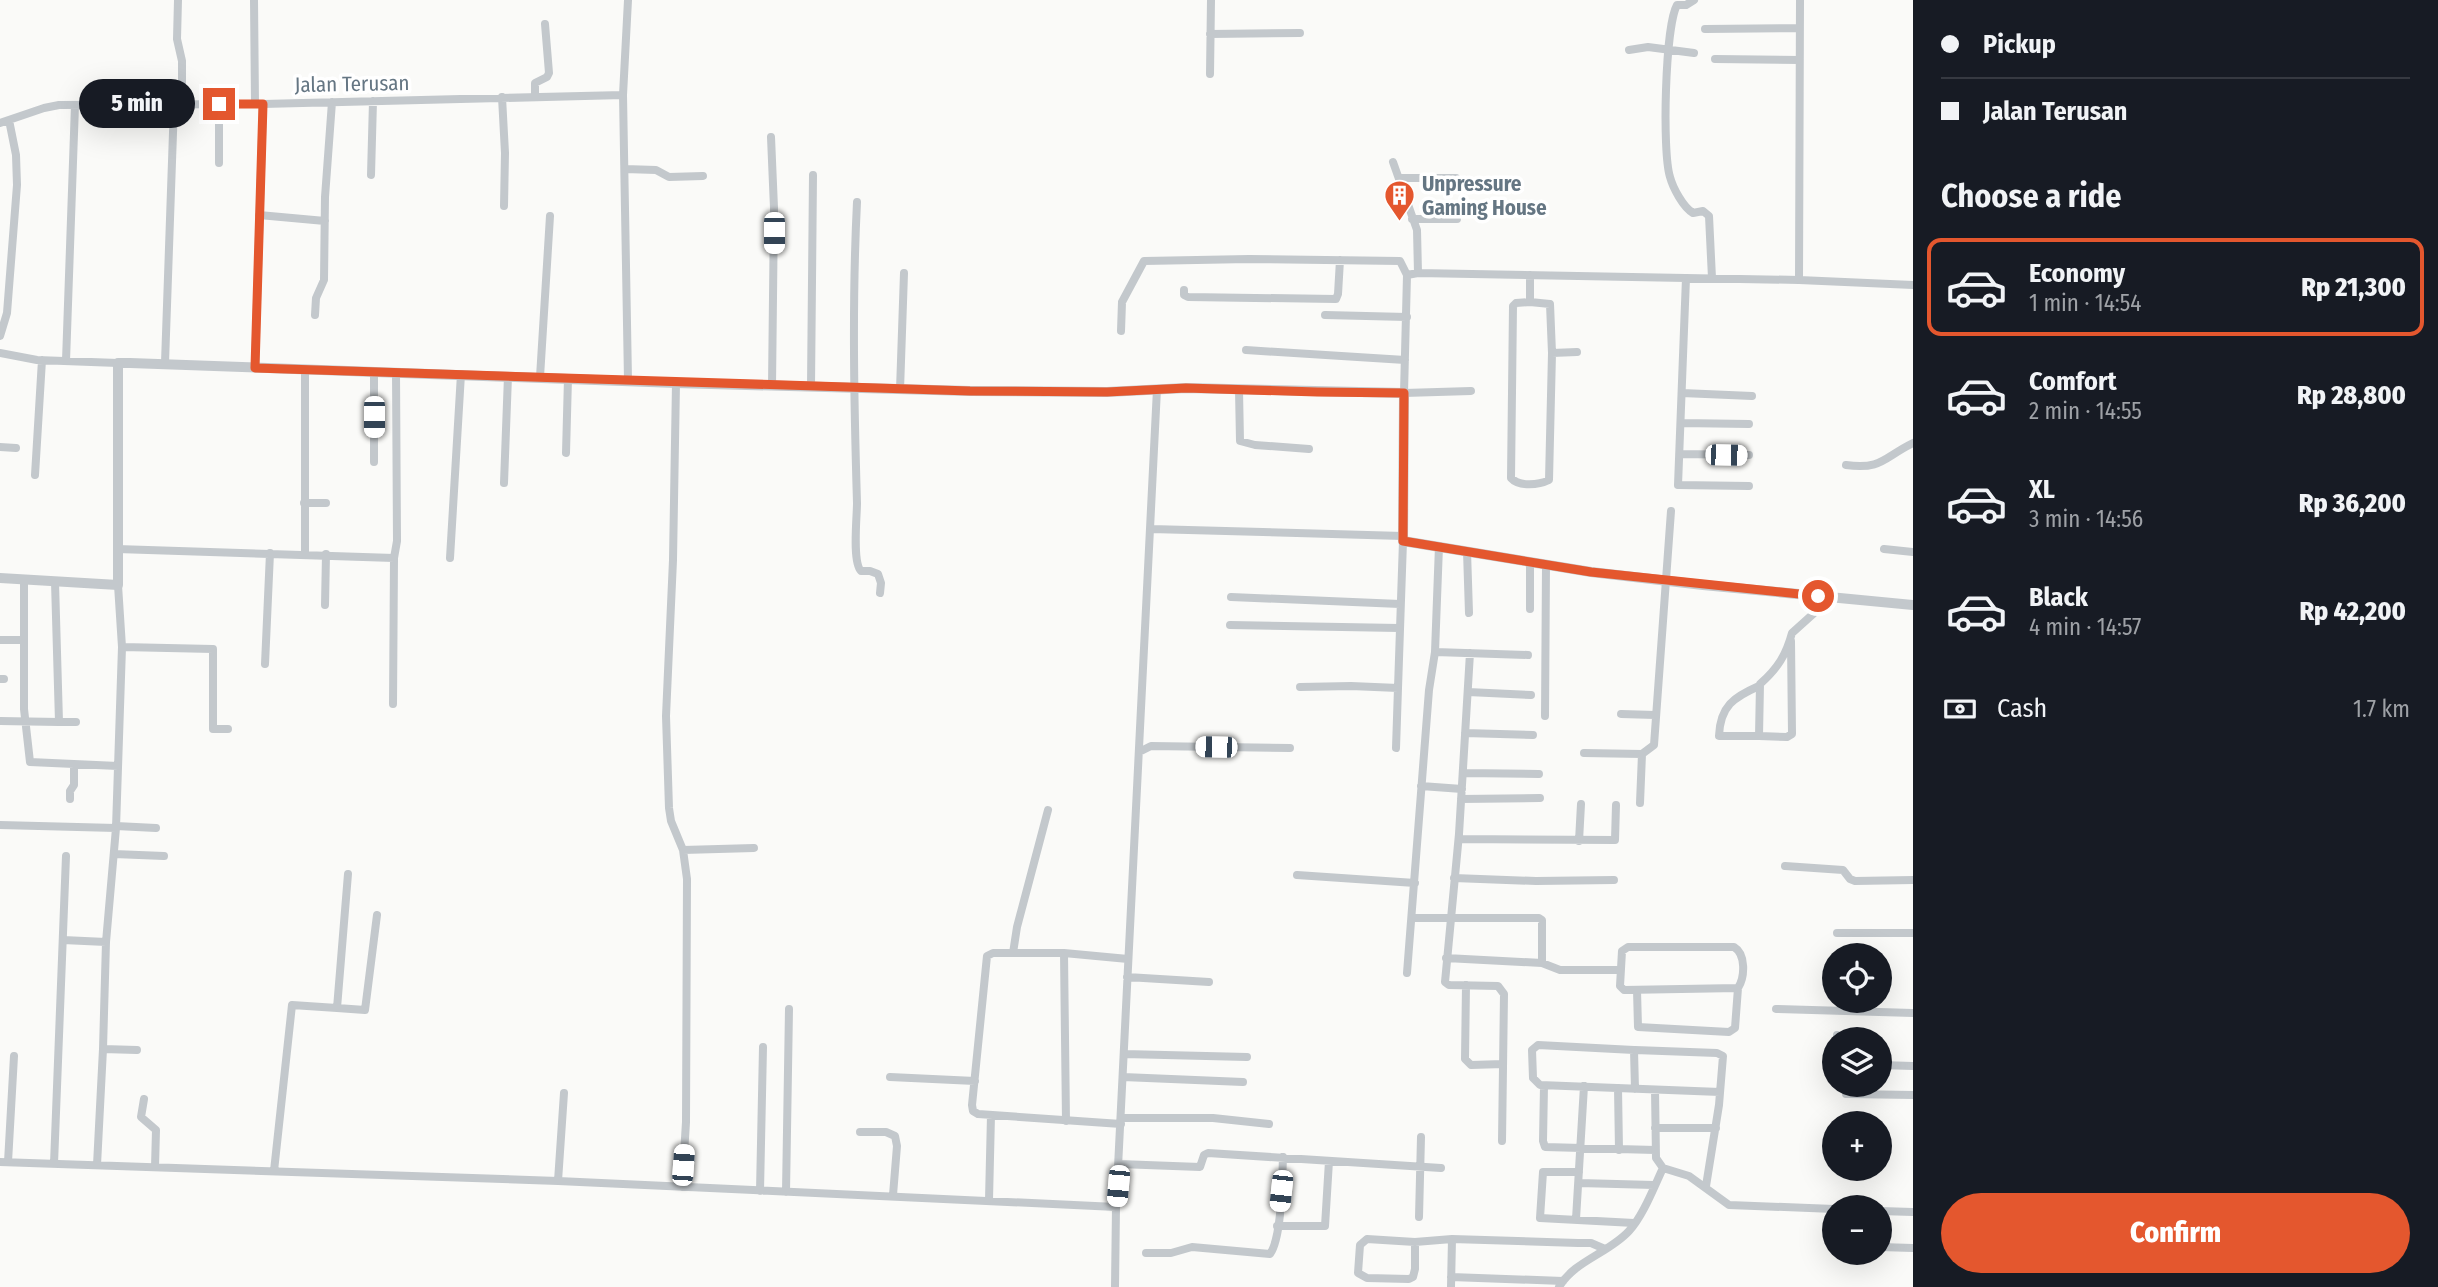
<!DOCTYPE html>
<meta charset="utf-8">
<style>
:root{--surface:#171b24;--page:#20242c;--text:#f1f3f6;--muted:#9ea1a6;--line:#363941;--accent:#e4572e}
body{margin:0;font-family:"Fira Sans Condensed",sans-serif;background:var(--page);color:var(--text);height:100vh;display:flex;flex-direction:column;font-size:26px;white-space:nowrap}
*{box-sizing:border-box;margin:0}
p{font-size:23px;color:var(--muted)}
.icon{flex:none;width:38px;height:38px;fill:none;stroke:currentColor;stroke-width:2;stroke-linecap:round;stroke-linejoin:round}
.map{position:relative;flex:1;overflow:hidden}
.sheet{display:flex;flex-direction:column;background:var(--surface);width:525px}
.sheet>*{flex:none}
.hud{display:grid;align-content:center;height:154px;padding:0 28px;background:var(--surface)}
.fabs{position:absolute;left:1822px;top:943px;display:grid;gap:14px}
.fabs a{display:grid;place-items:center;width:70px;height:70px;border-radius:50%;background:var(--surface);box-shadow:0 7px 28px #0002;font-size:35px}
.end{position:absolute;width:32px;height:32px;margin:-16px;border:9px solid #e4572e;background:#fff;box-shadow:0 0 0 4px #fff}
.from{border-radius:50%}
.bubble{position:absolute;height:49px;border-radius:24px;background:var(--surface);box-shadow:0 7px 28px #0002;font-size:23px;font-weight:800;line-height:49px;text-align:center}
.car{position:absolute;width:21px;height:42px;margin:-21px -10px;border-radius:9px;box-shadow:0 0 5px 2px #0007;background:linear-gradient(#fff 24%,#345 0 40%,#fff 0 76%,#345 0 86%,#fff 0)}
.hud b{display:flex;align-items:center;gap:24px;height:66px;font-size:26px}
.hud b+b{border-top:2px solid var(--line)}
.hud i{width:18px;height:18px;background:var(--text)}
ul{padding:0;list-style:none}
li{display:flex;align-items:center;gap:21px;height:98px;margin:0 14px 10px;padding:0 14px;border:4px solid transparent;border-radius:14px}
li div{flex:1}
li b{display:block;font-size:26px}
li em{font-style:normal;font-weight:800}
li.on{border-color:var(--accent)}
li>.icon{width:63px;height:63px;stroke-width:1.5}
h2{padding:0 28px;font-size:32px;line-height:84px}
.pay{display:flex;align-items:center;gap:18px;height:77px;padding:0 28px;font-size:26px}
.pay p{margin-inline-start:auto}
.cta{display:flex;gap:14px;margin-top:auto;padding:14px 28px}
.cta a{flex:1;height:80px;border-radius:42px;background:var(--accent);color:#fff;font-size:28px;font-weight:800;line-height:80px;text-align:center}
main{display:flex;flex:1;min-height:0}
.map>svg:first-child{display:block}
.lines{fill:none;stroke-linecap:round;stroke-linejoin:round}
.minor{stroke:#c3c8cc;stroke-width:8}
.tertiary{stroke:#c3c8cc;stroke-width:10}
.route{stroke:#e4572e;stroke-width:9}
.labels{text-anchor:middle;stroke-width:7;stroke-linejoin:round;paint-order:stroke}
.street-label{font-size:21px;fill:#657683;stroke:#fff}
.poi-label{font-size:21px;font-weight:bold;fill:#657683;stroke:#fff;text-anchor:start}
</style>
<main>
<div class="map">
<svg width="1913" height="1287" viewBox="0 0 1913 1287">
<rect width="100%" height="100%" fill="#fafaf8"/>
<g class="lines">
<path class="minor" d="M 178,0 L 177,39 L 182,61 L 182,104
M 254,0 L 255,103
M 1694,0 L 1686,5 L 1677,5 C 1665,27 1662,152 1670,177 C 1673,188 1683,207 1693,213 L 1703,211 L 1709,216 L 1712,278
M 1800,0 L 1799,280 L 1913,285
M 1705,29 L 1799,28
M 1210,34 L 1300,33
M 1629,50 L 1648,47 L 1694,53
M 1715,59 L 1799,60
M 1210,74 L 1211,0
M 535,96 L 535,83 L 547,77 L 549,73 L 545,24
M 502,97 L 505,153 L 504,206
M 219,104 L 219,163
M 0,123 L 44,108 L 59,105 L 263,104 L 623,95
M 771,137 L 774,208 L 772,386
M 1393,162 L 1417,230 L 1418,273
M 625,169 L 656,170 L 669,177 L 703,176
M 371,175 L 373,101
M 1399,178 L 1456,178
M 857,202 C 852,302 854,402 857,503 C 857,517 852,562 861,571 L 870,571 L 878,574 L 881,583 L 880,593
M 259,215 L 325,221
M 1412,219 L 1457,219
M 1530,275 L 1530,302
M 1686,278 L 1678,485 L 1749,486
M 1184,290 L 1184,295 L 1188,297 L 1336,299 L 1338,294 L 1340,260
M 1530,302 L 1550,304 L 1552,353 L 1549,480 C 1539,485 1519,487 1511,478 L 1513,306 L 1516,303 Z
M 315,315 L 316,298 L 324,280 L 325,197 L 332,102
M 1325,315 L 1407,317
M 1121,331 L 1122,302 L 1144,261 L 1249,259 L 1400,261 L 1407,275
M 0,336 L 7,313 L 17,185 L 16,155 L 9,120
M 1246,350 L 1405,360
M 0,353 L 37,360 L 118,363
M 1552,353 L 1577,352
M 66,361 L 75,105
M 165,363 L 174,104
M 255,368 L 263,104
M 540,377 L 550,216
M 628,380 L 623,95 L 628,0
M 676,383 L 673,560 L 666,716 L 669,808 L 671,821 L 683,850 L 687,879 L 686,1122 L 682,1187
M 811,387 L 813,175
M 900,390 L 904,273
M 1239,390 L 1240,441 L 1255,445 L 1309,449
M 1471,391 L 1404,393 L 1407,275 L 1418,273 L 1799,280
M 1682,393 L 1752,396
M 1681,423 L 1749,424
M 0,447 L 16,448
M 566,453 L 568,378
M 1680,454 L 1749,455
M 374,462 L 374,371
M 1846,465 C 1882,470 1884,457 1913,443
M 35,475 L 42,360
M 504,483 L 508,376
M 304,503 L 326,503
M 1151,529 L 1403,536
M 117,549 L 394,558 L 397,541 L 396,372
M 1884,549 L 1913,552
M 1467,551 L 1469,613
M 305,555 L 305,369
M 450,558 L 461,374
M 1231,597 L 1400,604
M 325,605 L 326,554
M 1530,609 L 1530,562
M 1230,625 L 1399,628
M 0,640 L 24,640 L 24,580
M 24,640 L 24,709 L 30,762 L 118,766
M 1791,641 L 1792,734 L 1787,737 L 1759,736 L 1760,684 C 1778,668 1786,655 1792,633 L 1822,606 L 1828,597
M 122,647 L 213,649 L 213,729 L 228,729
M 1435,652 L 1528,655
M 1470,653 L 1459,834 L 1445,982 L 1449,985 L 1498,986 L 1504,994 L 1502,1141
M 265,664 L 270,553
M 0,679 L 4,679
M 1759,686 C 1734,697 1720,706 1719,736 L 1759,736
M 1300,687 L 1351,686 L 1398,688 L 1403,541
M 1468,692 L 1531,695
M 393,704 L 394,558
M 1621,714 L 1655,715
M 1545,716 L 1546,565
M 0,721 L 59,722 L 55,582
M 59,722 L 76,722
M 1465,733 L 1533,735
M 1396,748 L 1398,688
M 1139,752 L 1151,746 L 1290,748
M 1584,753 L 1642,754
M 1463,773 L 1539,774
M 1421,786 L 1462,789
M 70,799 L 70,791 L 74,785 L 74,764
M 1461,799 L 1540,798
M 1640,803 L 1642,754 L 1654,745 L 1671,511
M 0,825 L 116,828
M 116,826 L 156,828
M 1459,839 L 1615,840 L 1616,805
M 1579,841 L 1581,804
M 683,850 L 754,848
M 114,854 L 164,856
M 1785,866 L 1843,870 L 1850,879 L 1855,881 L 1913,880
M 1297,875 L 1415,883
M 1454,878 L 1536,881 L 1614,880
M 1413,918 L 1539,918 L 1542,920 L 1542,963
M 1837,933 L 1913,933
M 63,940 L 106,942
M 1628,947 L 1734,947 C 1746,954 1745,977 1738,988 L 1624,990 L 1620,986 L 1622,951 Z
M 1013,953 L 1017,927 L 1048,810
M 1064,953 L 1066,1121
M 1446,958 L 1542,963 L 1560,970 L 1620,970
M 1407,973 L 1429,690 L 1435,652 L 1439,546
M 1127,977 L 1209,982
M 1466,985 L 1465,1059 L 1471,1065 L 1503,1064
M 1637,990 L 1638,1027 L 1729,1032 L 1735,1028 L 1738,988
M 337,1008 L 365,1010 L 377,915
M 1776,1009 L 1913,1013
M 1837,1040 L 1837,1035
M 103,1049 L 137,1050
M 1635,1050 L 1717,1053 L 1723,1056 L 1719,1105 L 1706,1186
M 1124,1054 L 1247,1057
M 1880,1065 L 1913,1066
M 890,1077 L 975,1081
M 1123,1077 L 1243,1082
M 1544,1086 L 1543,1141 L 1545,1147 L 1655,1150
M 1618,1088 L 1619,1150
M 1635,1089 L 1634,1050 L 1538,1045 L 1532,1050 L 1533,1078 L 1540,1085 L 1720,1092
M 1655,1090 L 1656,1158 L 1663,1168 L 1689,1176 L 1729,1205 L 1834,1209
M 1846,1094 L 1913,1095
M 144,1099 L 141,1117 L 156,1130 L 155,1167
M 1122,1118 L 1213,1118 L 1269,1124
M 1121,1124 L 978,1114 L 973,1111 L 972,1105 L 987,956 L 993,953 L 1064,953 L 1128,959
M 1655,1128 L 1716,1128
M 860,1132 L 886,1132 L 895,1136 L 897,1146 L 893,1195
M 0,1162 L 558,1181 L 1116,1207 L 1157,389
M 8,1162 L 14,1056
M 54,1164 L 66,856
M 1119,1164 L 1200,1167 L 1204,1155 L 1208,1153 L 1441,1168
M 97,1165 L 103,1049 L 106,942 L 116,828 L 122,647 L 118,585
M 274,1171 L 292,1005 L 337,1008 L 348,874
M 1579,1172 L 1543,1172 L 1540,1218 L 1634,1223
M 558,1181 L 564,1093
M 1579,1183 L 1654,1185
M 760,1191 L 763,1047
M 786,1192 L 789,1009
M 989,1200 L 991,1115
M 1880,1211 L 1913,1212
M 1419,1217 L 1421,1137
M 1576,1219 L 1584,1086
M 1277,1226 L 1325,1226 L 1329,1161
M 1415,1242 L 1415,1269 L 1413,1277 L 1409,1279 L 1367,1278 L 1358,1273 L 1360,1245 L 1367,1239 L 1415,1242 L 1452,1239 L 1578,1243 L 1591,1243 L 1605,1249
M 1880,1247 L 1913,1248
M 1146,1253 L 1171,1253 L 1192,1247 L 1270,1254 C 1282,1237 1282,1180 1283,1157
M 1451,1277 L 1563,1281
M 1115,1287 L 1116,1207
M 1451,1287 L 1452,1239
M 1559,1287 C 1574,1261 1609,1253 1629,1231 C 1643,1216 1654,1187 1663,1168"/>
<path class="tertiary" d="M 0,578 L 118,585 L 118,363 L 130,363 L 676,383 L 970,391 L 1107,392 L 1186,388 L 1404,393 L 1403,541 L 1591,572 L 1703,585 L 1913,605"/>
</g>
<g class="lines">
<path class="route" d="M 219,104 L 263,104 L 255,368 L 970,391 L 1107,392 L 1186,388 L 1317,392 L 1404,393 L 1403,541 L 1591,572 L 1818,596"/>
</g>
<defs>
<symbol id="building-pin" viewBox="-11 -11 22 30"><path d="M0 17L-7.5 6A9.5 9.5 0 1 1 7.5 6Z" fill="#e4572e" stroke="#fff"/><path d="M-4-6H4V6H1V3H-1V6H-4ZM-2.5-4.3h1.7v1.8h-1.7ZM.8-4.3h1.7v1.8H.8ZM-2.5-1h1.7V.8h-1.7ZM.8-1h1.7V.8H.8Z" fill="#fff"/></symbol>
</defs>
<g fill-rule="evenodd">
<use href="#building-pin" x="1382" y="178" width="35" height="47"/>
</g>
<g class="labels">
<g class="street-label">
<text transform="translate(352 84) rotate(-1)" y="7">Jalan Terusan</text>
</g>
<g class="poi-label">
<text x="1422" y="191">Unpressure<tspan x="1422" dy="24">Gaming House</tspan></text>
</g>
</g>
</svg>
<div class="fabs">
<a><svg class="icon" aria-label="locate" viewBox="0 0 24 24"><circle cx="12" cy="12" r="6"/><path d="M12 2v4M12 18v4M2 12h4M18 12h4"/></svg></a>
<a><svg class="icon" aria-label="layers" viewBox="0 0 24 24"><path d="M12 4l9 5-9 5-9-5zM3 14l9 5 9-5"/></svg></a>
<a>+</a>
<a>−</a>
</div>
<i class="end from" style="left:1818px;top:596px"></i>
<i class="end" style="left:219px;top:104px"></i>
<div class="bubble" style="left:79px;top:79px;width:116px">5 min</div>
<i class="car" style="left:774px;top:233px;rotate:180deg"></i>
<i class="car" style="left:374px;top:417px;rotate:180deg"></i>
<i class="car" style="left:1726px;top:455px;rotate:91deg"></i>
<i class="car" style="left:1216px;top:747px;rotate:271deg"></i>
<i class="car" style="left:683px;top:1165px;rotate:4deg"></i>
<i class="car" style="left:1118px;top:1186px;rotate:185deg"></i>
<i class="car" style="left:1281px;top:1191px;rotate:186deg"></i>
</div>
<section class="sheet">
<div class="hud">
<b><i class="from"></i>Pickup</b>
<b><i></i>Jalan Terusan</b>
</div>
<h2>Choose a ride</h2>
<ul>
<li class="on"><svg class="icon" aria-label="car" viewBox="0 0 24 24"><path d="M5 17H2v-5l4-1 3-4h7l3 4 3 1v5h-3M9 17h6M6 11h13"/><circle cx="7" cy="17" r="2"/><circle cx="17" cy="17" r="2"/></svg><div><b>Economy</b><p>1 min · 14:54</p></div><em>Rp 21,300</em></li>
<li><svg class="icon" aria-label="car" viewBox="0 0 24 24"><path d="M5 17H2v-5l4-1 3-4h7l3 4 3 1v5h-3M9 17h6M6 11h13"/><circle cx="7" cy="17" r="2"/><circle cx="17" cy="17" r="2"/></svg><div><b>Comfort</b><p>2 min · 14:55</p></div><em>Rp 28,800</em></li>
<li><svg class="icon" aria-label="car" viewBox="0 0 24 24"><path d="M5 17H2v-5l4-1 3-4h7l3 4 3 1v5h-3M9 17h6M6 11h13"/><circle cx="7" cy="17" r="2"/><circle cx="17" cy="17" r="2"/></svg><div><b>XL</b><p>3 min · 14:56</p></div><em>Rp 36,200</em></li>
<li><svg class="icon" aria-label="car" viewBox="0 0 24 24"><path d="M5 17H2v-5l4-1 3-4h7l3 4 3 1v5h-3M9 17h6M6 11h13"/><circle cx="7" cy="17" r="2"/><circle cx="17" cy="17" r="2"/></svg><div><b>Black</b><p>4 min · 14:57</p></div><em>Rp 42,200</em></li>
</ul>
<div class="pay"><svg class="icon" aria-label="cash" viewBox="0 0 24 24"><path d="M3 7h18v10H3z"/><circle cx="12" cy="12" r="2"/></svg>Cash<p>1.7 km</p></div>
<div class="cta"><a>Confirm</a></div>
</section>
</main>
